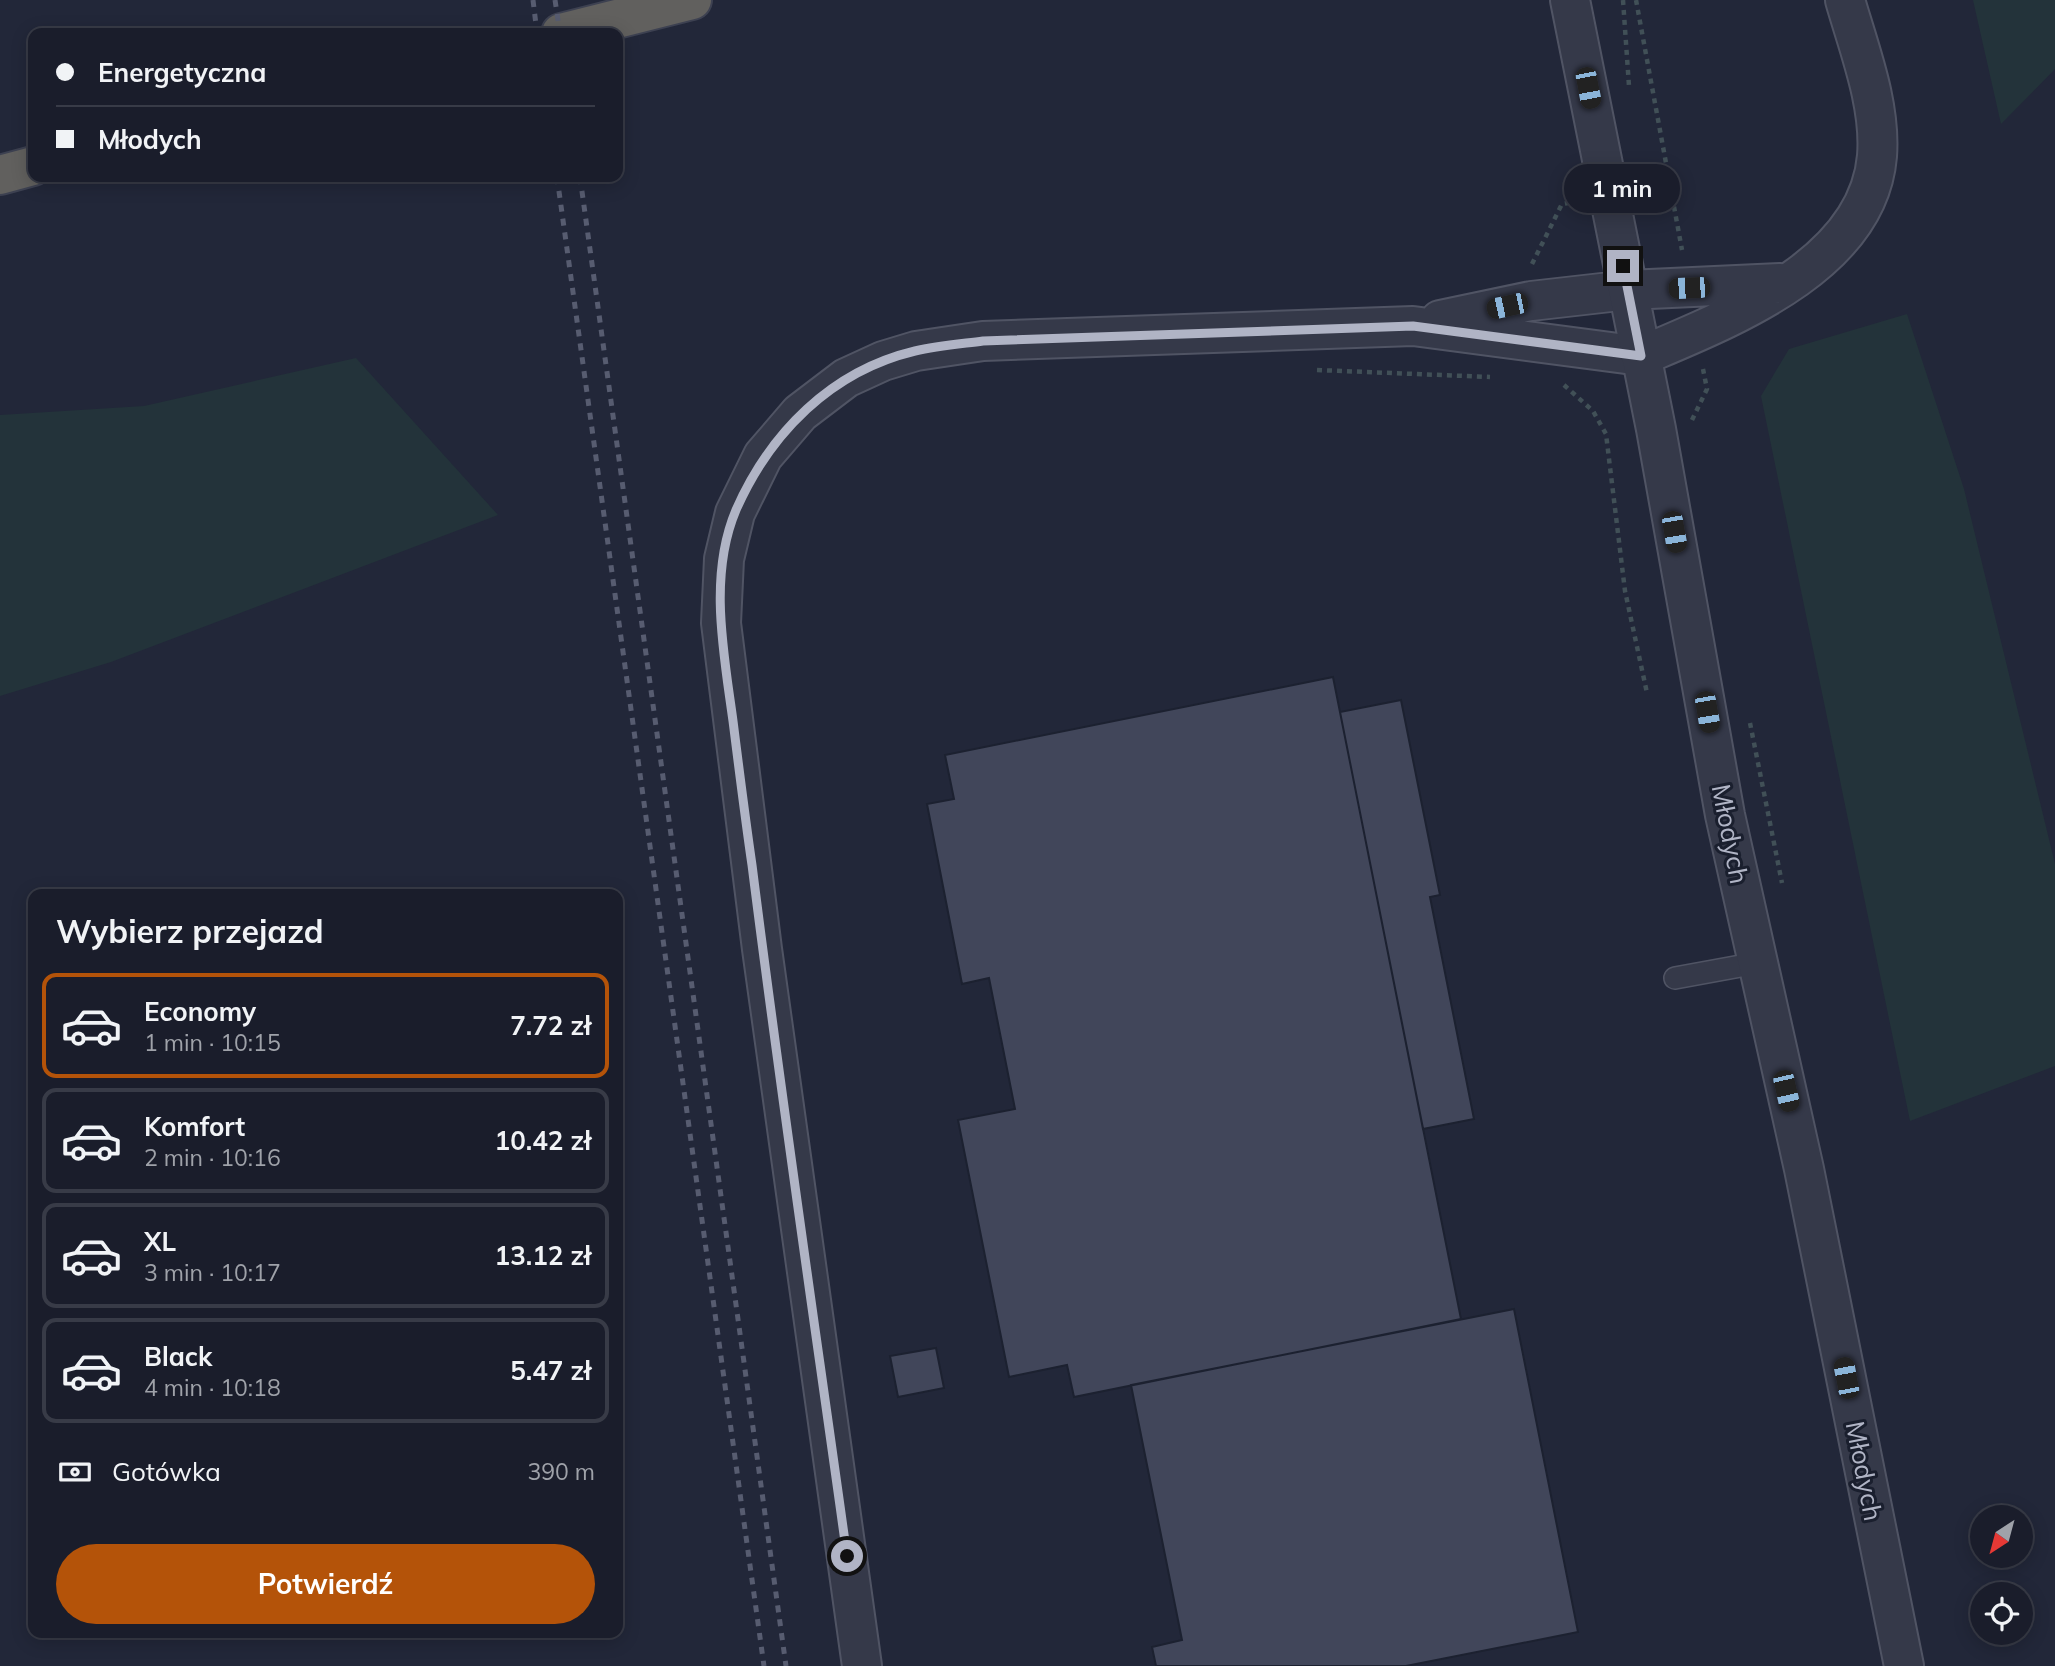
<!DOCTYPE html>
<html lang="pl">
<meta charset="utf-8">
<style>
:root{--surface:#1a1d2b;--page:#232633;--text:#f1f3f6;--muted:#9fa2a9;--line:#383b47;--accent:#b45309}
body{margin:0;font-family:Mulish,sans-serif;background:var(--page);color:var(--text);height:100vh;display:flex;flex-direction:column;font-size:26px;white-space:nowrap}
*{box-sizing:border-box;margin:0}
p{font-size:23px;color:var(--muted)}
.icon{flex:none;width:38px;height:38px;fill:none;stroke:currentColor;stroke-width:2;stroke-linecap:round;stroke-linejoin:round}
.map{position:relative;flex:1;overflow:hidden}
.panel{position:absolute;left:28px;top:889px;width:595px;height:749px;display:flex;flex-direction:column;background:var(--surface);border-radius:14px;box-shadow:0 4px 18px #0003,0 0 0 2px var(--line)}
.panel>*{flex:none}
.guide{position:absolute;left:28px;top:28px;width:595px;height:154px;border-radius:14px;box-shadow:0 4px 18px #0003,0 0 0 2px var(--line);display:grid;align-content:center;height:154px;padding:0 28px;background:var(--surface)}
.needle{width:46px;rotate:216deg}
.controls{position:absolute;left:1970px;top:1505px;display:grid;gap:14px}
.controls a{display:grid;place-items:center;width:63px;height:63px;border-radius:50%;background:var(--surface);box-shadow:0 4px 18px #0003,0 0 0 2px var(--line);font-size:35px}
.end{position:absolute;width:32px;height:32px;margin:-16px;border:9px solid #b0b4c5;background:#111;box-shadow:0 0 0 4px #111}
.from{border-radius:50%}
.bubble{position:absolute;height:49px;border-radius:24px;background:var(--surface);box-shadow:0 4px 18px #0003,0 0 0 2px var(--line);font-size:23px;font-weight:700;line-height:49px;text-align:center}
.car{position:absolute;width:21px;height:42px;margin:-21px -10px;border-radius:9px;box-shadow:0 0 5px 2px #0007;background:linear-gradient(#222 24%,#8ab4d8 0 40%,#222 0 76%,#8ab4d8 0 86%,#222 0)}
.guide b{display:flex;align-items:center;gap:24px;height:66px;font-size:26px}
.guide b+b{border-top:2px solid var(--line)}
.guide i{width:18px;height:18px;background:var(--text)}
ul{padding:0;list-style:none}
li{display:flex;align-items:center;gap:21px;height:105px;margin:0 14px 10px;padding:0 14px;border:4px solid var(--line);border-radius:14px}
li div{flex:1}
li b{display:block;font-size:26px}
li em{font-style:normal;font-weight:700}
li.current{border-color:var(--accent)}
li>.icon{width:63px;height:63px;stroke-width:1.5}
h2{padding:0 28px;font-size:32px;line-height:84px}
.pay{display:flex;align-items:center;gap:18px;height:77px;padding:0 28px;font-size:26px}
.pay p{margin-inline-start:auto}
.primary-button{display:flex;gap:14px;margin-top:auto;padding:14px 28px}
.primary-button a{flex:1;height:80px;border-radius:42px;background:var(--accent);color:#fff;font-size:28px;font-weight:700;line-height:80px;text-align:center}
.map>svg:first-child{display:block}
.green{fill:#23333a}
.building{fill:#41465a;stroke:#1c2130;stroke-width:2}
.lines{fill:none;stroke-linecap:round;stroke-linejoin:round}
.service-casing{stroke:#505464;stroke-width:24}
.minor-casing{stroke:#505464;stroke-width:42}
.tertiary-casing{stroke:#505464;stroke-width:42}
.trunk-casing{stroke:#3d4151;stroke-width:42}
.path{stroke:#415057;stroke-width:4.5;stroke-dasharray:5 5;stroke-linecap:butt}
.service{stroke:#353949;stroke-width:21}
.minor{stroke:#353949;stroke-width:38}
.tertiary{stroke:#353949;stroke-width:38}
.trunk{stroke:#61605e;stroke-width:38}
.rail{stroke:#575c70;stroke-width:5;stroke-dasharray:7 7;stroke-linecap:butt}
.route{stroke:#b0b4c5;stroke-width:9}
.labels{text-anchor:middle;stroke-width:6;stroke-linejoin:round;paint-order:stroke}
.street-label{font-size:26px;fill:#b0b4c5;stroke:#1a1f2e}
</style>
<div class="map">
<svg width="2055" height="1666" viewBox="0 0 2055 1666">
<rect width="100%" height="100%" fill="#222739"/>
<path class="green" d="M 1973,0 L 2055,0 L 2055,69 L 2001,124 Z
M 1907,314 L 1964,489 L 2055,864 L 2055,1066 L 1910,1121 L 1761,396 L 1789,349 Z
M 356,358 L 498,515 L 111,662 L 0,696 L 0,415 L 144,406 Z"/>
<path class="building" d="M 1333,677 L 1461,1319 L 1074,1397 L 1067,1365 L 1009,1377 L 958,1120 L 1015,1109 L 989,978 L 962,984 L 927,804 L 954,799 L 945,755 Z
M 1401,700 L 1440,895 L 1430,897 L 1474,1119 L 1423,1129 L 1340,712 Z
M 1514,1309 L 1578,1632 L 1406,1666 L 1156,1666 L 1152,1647 L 1182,1640 L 1131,1385 Z
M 936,1348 L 944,1388 L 898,1397 L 890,1356 Z"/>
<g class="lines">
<defs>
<path id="service" d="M 1675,978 L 1757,963"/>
<path id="minor" d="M 1440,320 L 1531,301 L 1628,290
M 862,1666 L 762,949 L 721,623 L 724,559 L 735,513 L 763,456 L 800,413 L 846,378 L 883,361 L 916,351 L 983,341 L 1413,326 L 1641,356"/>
<path id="tertiary" d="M 1570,0 L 1656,429 L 1725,815 L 1804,1169 L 1904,1666
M 1628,290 L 1780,283
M 1641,356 C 1728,319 1868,266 1877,156 C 1881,104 1859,49 1845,0"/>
<path id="trunk" d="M 561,33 L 692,0
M 0,175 L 33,166"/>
</defs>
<use href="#service" class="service-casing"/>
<use href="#minor" class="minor-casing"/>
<use href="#tertiary" class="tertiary-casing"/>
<use href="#trunk" class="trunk-casing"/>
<path class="path" d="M 1623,0 L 1629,86
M 1636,0 L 1682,250
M 1532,264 L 1562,204 L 1574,202
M 1317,370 L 1490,377
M 1564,385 L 1593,411 L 1606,434 L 1625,591 L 1647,693
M 1692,420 L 1707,389 L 1703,369
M 1750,723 L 1782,883"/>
<use href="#service" class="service"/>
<use href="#minor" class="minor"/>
<use href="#tertiary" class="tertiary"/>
<use href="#trunk" class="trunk"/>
<path class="rail" d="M 533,0 L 537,33
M 555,0 L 560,33
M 557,177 L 764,1666
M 580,177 L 786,1666"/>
</g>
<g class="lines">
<path class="route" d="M 847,1556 C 815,1326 781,1096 752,865 C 745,817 739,769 733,721 C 724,654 708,576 736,510 C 770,433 831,371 915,351 C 937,346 960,344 983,341 L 1413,326 L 1641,356 L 1623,266"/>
</g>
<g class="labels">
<g class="street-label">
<text transform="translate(1730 834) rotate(79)" y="9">Młodych</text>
<text transform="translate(1864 1471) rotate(79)" y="9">Młodych</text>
</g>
</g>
</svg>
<div class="controls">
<a><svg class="needle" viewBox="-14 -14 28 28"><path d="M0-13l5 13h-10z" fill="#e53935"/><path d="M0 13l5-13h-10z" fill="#9fa2a9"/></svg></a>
<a><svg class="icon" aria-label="locate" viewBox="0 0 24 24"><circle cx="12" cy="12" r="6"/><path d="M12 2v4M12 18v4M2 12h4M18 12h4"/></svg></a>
</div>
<i class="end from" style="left:847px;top:1556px"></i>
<i class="end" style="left:1623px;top:266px"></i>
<div class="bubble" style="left:1564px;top:164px;width:116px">1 min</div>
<i class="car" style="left:1588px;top:88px;rotate:169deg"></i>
<i class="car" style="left:1689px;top:288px;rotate:268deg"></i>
<i class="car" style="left:1507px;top:306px;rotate:258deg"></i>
<i class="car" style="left:1674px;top:532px;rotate:170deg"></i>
<i class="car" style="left:1707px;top:712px;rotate:170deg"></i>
<i class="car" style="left:1786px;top:1091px;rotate:167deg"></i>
<i class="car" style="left:1846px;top:1378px;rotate:349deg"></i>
<div class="guide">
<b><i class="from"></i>Energetyczna</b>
<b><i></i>Młodych</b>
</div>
<section class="panel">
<h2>Wybierz przejazd</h2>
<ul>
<li class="current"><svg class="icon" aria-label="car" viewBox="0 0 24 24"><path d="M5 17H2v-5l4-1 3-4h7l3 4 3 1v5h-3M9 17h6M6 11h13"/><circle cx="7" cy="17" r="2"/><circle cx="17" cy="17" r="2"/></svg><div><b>Economy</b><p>1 min · 10:15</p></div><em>7.72 zł</em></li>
<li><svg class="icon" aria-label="car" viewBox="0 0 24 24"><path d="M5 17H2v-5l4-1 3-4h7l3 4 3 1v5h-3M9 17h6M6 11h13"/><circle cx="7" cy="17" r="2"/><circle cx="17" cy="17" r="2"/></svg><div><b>Komfort</b><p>2 min · 10:16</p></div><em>10.42 zł</em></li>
<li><svg class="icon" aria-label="car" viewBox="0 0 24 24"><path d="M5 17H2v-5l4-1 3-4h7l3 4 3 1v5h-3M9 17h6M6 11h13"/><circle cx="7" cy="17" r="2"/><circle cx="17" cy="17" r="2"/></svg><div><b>XL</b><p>3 min · 10:17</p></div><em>13.12 zł</em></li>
<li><svg class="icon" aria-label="car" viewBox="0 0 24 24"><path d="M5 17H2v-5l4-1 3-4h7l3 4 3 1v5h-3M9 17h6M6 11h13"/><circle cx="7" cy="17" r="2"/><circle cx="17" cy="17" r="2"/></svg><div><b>Black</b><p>4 min · 10:18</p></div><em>5.47 zł</em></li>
</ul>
<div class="pay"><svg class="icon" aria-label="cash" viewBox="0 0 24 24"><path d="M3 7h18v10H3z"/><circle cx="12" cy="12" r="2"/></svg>Gotówka<p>390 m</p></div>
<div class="primary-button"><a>Potwierdź</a></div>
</section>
</div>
